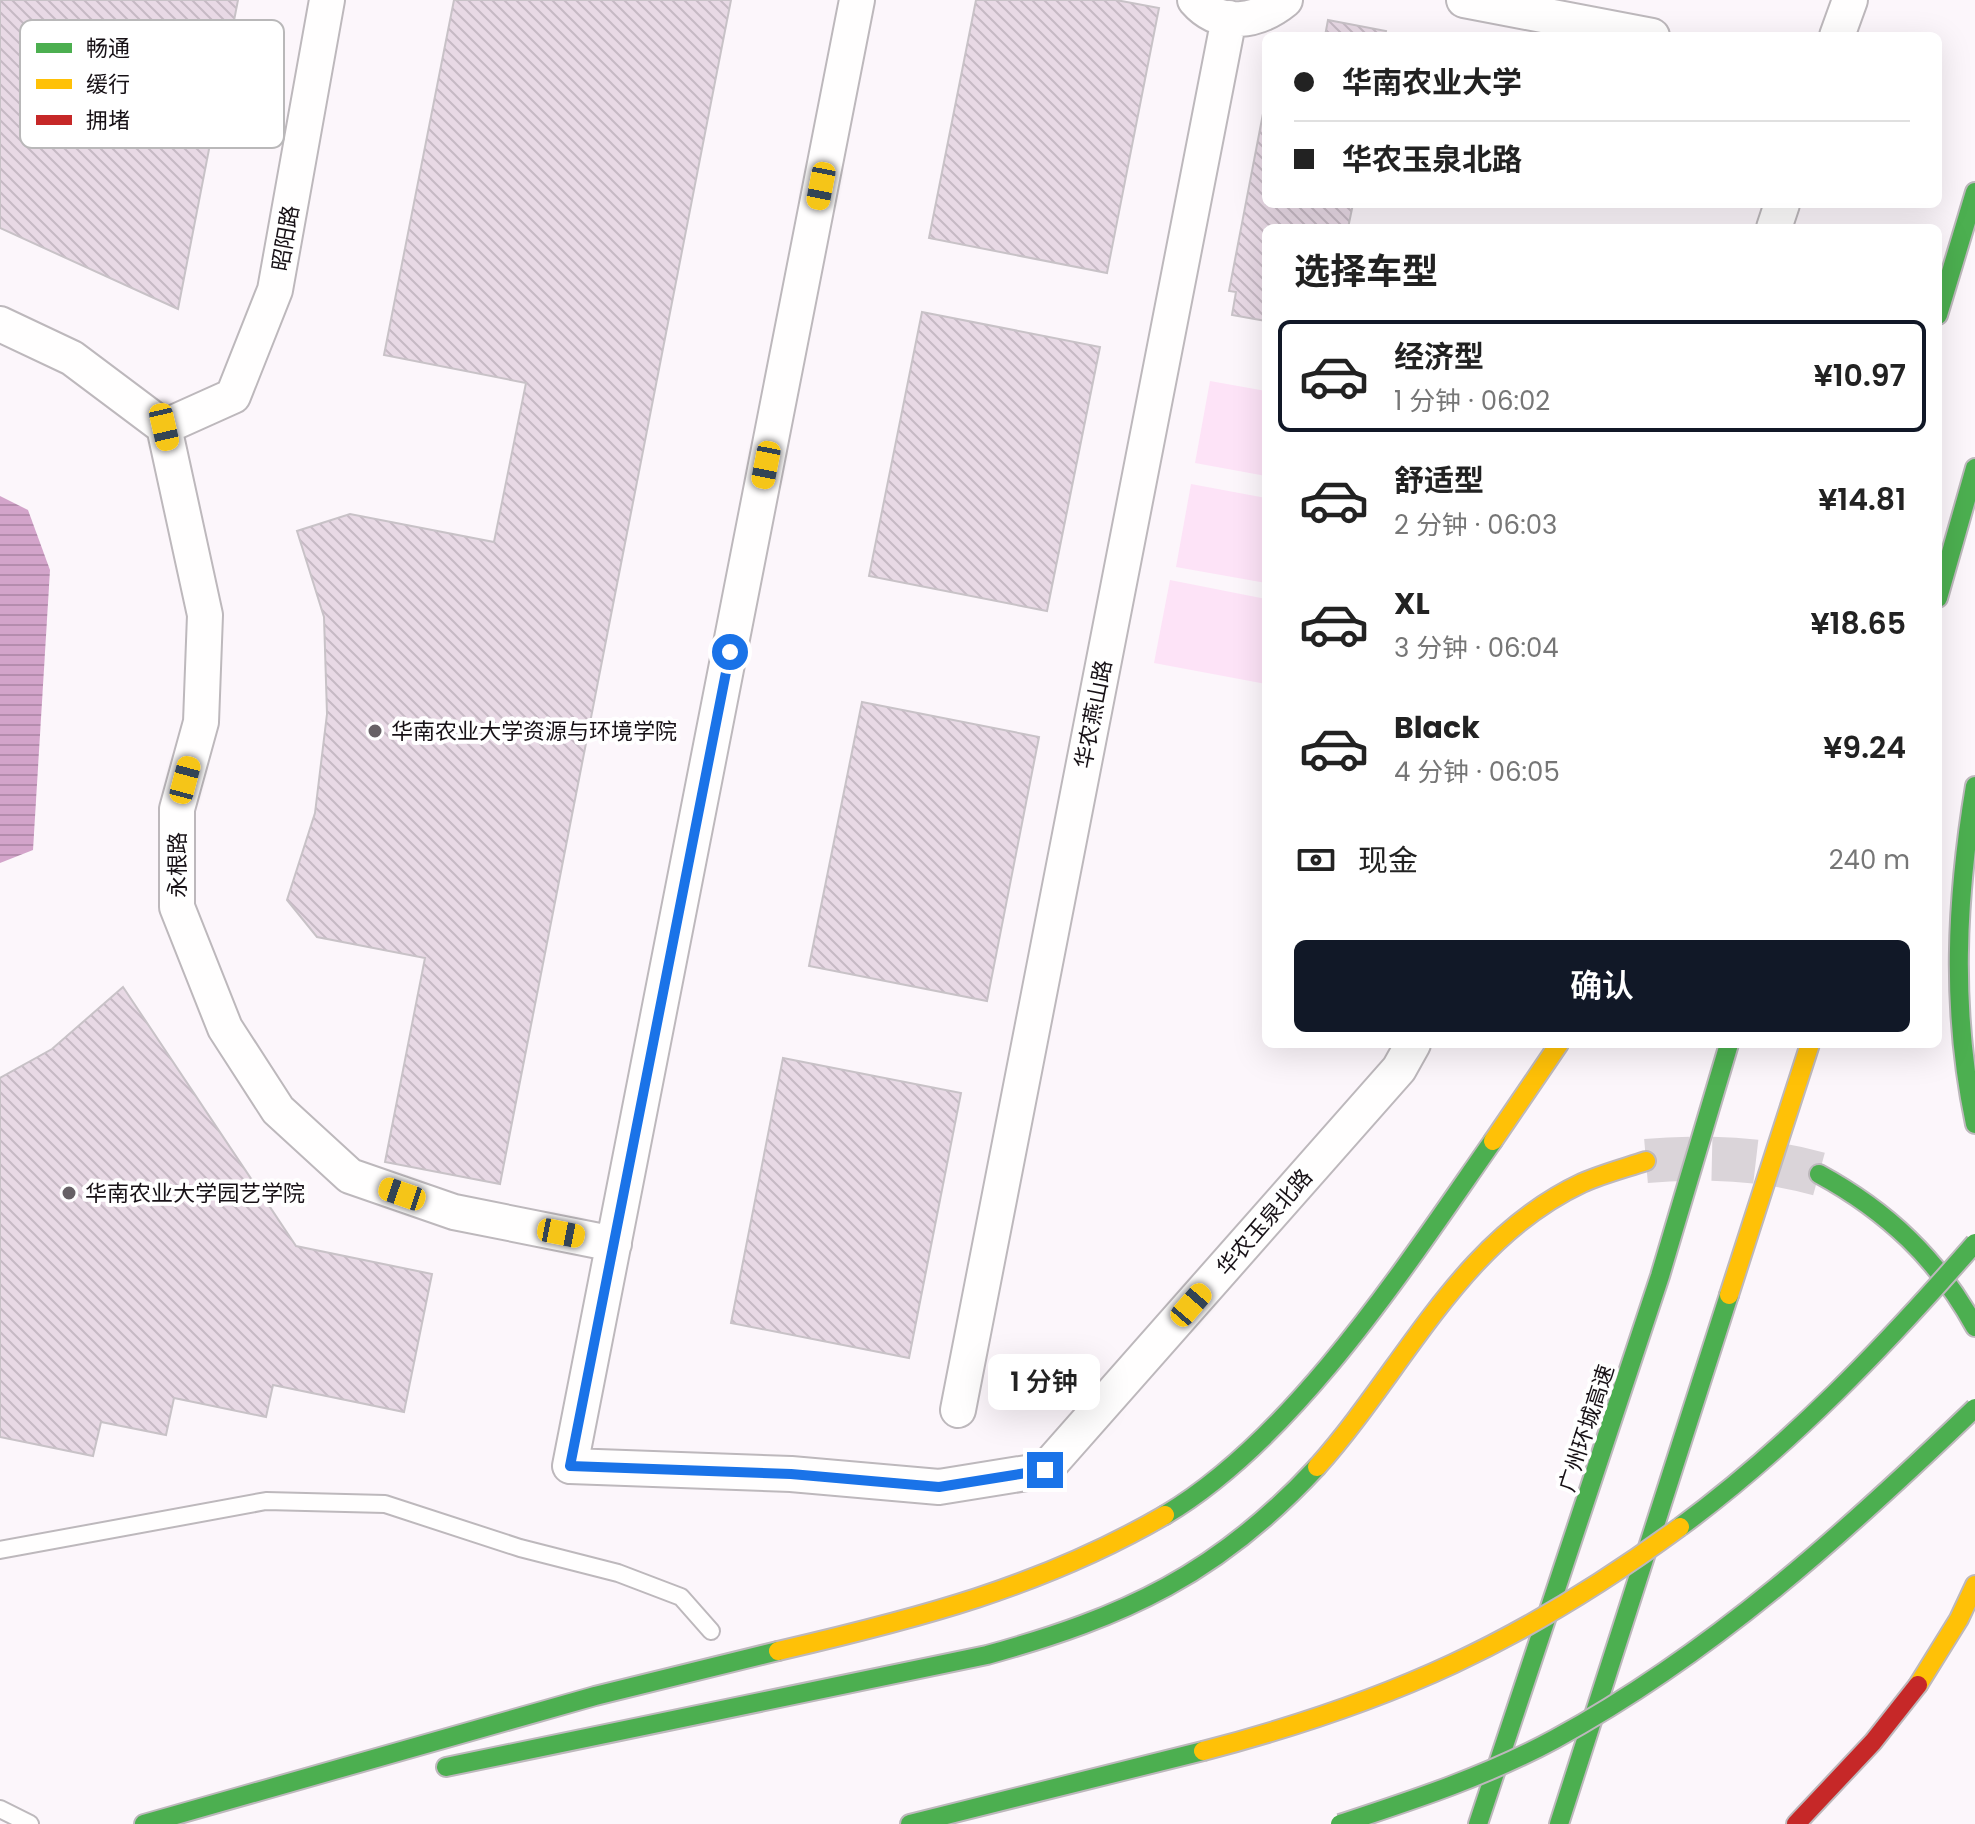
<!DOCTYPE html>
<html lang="zh">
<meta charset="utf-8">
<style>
:root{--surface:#fff;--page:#f2f2f2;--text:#222;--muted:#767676;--line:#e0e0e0;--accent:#111827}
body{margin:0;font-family:Poppins,"Noto Sans SC",sans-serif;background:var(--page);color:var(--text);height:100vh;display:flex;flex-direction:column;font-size:30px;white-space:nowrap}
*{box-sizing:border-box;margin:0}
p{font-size:26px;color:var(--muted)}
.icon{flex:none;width:44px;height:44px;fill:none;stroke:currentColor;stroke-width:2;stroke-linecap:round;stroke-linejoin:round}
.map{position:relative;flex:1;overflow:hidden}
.sheet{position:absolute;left:1262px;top:224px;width:680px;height:824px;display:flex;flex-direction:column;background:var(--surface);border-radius:12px;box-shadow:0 8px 32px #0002}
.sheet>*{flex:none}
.hud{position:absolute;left:1262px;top:32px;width:680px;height:176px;border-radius:12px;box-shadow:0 8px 32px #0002;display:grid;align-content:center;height:176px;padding:0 32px;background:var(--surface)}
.end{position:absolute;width:36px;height:36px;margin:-18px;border:10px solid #1a73e8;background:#fff;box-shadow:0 0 0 4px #fff}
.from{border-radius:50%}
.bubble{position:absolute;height:56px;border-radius:12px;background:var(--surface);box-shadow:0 8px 32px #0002;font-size:26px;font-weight:600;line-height:56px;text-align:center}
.car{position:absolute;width:24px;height:48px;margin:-24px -12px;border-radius:10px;box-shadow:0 0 6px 2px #0007;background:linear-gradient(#f5c518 24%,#345 0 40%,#f5c518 0 76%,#345 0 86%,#f5c518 0)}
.hud b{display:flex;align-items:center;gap:28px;height:76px;font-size:30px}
.hud b+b{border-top:2px solid var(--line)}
.hud i{width:20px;height:20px;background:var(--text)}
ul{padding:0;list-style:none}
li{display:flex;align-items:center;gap:24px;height:112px;margin:0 16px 12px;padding:0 16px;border:4px solid transparent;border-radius:12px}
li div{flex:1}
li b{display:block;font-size:30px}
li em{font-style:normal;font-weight:600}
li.on{border-color:var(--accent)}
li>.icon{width:72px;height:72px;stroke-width:1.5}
h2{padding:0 32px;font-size:36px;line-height:96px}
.pay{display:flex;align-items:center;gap:20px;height:88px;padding:0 32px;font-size:30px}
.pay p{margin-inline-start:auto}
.button{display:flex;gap:16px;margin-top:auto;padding:16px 32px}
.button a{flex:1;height:92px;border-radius:12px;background:var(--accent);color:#fff;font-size:32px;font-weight:600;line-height:92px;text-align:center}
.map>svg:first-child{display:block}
.pitch{fill:#fde3f7}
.water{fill:url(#water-rules)}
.building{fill:url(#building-back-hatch);stroke:#c8c2c7;stroke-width:2}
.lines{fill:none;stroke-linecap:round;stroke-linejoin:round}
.highway-tunnel{stroke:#dad4d9;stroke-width:44;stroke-dasharray:44 22;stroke-linecap:butt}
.lane-casing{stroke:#bdb8bc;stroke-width:20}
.street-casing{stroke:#bdb8bc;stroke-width:38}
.fast-casing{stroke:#bdb8bc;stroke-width:22}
.slow-casing{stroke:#bdb8bc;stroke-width:22}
.jam-casing{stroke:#bdb8bc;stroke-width:22}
.lane{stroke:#fffefe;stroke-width:16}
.street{stroke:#fffefe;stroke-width:34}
.fast{stroke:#4caf50;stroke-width:18}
.slow{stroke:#ffc107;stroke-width:18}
.jam{stroke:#c62828;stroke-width:18}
.fast-bridge-casing{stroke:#bdb8bc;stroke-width:22;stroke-linecap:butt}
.slow-bridge-casing{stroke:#bdb8bc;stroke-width:22;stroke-linecap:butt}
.fast-bridge{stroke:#4caf50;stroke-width:18}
.slow-bridge{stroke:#ffc107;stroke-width:18}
.route{stroke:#1a73e8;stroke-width:10}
.poi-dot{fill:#676166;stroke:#fff;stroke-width:3}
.labels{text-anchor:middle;stroke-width:8;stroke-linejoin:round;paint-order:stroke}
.street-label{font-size:22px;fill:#171116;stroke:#fff}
.poi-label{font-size:22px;fill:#171116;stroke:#fff;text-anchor:start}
.key{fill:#fff;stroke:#b9b8b9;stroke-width:2}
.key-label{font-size:22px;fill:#171116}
</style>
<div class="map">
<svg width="1975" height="1824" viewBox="0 0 1975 1824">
<defs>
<pattern id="water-rules" width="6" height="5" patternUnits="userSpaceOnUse" patternTransform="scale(2)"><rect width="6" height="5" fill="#d3a4ca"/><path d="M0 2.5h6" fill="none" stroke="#b48cad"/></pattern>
<pattern id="building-back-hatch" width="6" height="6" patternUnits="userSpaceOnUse" patternTransform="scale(2)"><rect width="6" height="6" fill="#e8d9e5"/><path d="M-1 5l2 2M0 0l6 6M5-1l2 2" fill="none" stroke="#c6b9c4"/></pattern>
</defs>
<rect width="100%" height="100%" fill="#fcf6fb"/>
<path class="pitch" d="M 1210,381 L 1266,391 L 1266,476 L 1195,463 Z
M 1191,484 L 1266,498 L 1266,583 L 1176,567 Z
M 1170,580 L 1266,599 L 1266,684 L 1154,663 Z"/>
<path class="water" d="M 0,496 L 28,510 L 50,570 L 33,850 L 0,863 Z"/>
<path class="building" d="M 0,0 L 238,0 L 178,309 L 0,228 Z
M 454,0 L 731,0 L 500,1184 L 385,1162 L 425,958 L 317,937 L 287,900 L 315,813 L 327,714 L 324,617 L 297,531 L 350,514 L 494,542 L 526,383 L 384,355 Z
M 976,0 L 1116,0 L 1159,8 L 1107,273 L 929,238 Z
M 1328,20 L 1386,31 L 1385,36 L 1325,36 Z
M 1266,98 L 1266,204 L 1353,204 L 1348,228 L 1266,228 L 1266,321 L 1232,315 L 1236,292 L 1229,291 Z
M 922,312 L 1100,347 L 1047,611 L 869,576 Z
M 862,702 L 1039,737 L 987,1001 L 809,966 Z
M 123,987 L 296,1246 L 432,1274 L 404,1412 L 273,1385 L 266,1417 L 174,1398 L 166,1435 L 101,1422 L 93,1456 L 0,1437 L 0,1078 L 52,1049 Z
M 783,1058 L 961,1093 L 909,1358 L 731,1323 Z"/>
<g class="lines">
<path class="highway-tunnel" d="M 1646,1161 C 1705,1156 1761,1158 1819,1174"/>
<defs>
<path id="lane" d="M 0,1550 L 266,1501 L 385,1504 L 520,1548 L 618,1573 L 681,1597 L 711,1631
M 0,1809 L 30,1824"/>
<path id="street" d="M 857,0 L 570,1466 L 791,1474 L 939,1487 L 1045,1470 L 1399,1069 L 1413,1044
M 1195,0 C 1220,29 1258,22 1285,0
M 1464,0 L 1652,36
M 1837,36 L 1850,0
M 1774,228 L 1782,204
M 0,324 L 72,358 L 164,427 L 205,615 L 201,722 L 177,809 L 177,907 L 225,1028 L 278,1110 L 350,1176 L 454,1212 L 614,1244
M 164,427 L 233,396 L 275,290 L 327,0
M 958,1410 L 1229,18"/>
<path id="fast" d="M 1938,315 L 1975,192
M 1938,598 L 1975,468
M 1975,786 C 1956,900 1951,1010 1975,1124
M 1819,1174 C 1887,1211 1938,1259 1975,1327
M 1165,1515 C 1295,1438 1407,1264 1493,1141
M 446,1767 L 987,1655 C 1125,1617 1218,1574 1317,1467
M 144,1824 L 595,1696 L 778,1651
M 910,1824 L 1203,1751
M 1478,1824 L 1660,1276 L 1729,1044
M 1559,1824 L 1729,1295"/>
<path id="slow" d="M 1493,1141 L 1559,1044
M 1729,1295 L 1810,1044
M 1317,1467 C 1403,1371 1460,1240 1582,1183 C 1602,1174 1625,1168 1646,1161
M 778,1651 C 916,1619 1041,1587 1165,1515
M 1918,1685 L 1959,1619 L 1975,1585"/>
<path id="jam" d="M 1796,1824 L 1873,1742 L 1918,1685"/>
</defs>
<use href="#lane" class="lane-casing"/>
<use href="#street" class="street-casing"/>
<use href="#fast" class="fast-casing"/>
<use href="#slow" class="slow-casing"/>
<use href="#jam" class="jam-casing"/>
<use href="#lane" class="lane"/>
<use href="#street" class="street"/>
<use href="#fast" class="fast"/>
<use href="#slow" class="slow"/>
<use href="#jam" class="jam"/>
<defs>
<path id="fast-bridge" d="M 1680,1527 C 1790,1446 1885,1346 1975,1243
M 1340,1824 C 1413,1800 1487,1776 1555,1739 C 1713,1653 1846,1532 1975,1408"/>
<path id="slow-bridge" d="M 1203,1751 C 1391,1702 1523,1642 1680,1527"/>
</defs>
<use href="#fast-bridge" class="fast-bridge-casing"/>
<use href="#slow-bridge" class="slow-bridge-casing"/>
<use href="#fast-bridge" class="fast-bridge"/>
<use href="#slow-bridge" class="slow-bridge"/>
</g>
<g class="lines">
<path class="route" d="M 730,652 L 570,1466 L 791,1474 L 939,1487 L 1045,1470"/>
</g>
<g class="poi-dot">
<circle cx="375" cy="731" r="8"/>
<circle cx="69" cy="1193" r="8"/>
</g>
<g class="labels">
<g class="street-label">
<text transform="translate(285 238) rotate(-80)" y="8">昭阳路</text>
<text transform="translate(1093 714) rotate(-79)" y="8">华农燕山路</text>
<text transform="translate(177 865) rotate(-90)" y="8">永根路</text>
<text transform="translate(1264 1222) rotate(-49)" y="8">华农玉泉北路</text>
<text transform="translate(1586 1428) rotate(-72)" y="8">广州环城高速</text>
</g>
<g class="poi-label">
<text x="391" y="739">华南农业大学资源与环境学院</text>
<text x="85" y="1201">华南农业大学园艺学院</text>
</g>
</g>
<rect x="20" y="20" width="264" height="128" rx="12" class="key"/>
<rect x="36" y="43" width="36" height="10" fill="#4caf50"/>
<rect x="36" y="79" width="36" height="10" fill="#ffc107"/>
<rect x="36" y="115" width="36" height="10" fill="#c62828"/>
<g class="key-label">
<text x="86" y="56">畅通</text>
<text x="86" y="92">缓行</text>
<text x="86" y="128">拥堵</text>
</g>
</svg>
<i class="end from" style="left:730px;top:652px"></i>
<i class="end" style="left:1045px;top:1470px"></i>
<div class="bubble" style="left:988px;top:1354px;width:112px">1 分钟</div>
<i class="car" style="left:821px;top:186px;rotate:191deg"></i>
<i class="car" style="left:164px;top:427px;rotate:167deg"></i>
<i class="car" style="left:766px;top:465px;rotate:191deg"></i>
<i class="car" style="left:185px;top:780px;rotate:15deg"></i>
<i class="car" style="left:402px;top:1194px;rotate:289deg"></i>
<i class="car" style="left:561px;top:1233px;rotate:101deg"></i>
<i class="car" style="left:1191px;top:1305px;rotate:41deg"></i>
<div class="hud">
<b><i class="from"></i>华南农业大学</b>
<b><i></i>华农玉泉北路</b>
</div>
<section class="sheet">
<h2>选择车型</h2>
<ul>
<li class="on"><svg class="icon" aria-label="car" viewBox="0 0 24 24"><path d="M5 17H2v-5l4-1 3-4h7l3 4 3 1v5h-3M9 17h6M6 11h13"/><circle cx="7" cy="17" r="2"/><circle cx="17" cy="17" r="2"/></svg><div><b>经济型</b><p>1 分钟 · 06:02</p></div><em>¥10.97</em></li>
<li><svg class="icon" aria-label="car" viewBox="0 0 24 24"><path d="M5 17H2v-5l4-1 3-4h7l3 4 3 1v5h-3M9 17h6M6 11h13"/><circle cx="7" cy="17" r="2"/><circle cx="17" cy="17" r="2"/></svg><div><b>舒适型</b><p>2 分钟 · 06:03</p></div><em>¥14.81</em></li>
<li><svg class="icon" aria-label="car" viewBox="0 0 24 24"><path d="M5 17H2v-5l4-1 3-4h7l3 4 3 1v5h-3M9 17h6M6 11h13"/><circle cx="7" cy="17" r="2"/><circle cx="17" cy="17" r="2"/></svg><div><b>XL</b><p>3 分钟 · 06:04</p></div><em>¥18.65</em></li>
<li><svg class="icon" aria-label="car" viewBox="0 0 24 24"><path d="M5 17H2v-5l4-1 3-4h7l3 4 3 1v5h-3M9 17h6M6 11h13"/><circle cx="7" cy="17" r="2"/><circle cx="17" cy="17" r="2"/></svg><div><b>Black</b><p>4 分钟 · 06:05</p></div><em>¥9.24</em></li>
</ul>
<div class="pay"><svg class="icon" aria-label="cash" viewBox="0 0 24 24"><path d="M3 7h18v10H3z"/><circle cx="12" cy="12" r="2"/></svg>现金<p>240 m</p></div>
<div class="button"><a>确认</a></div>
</section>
</div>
